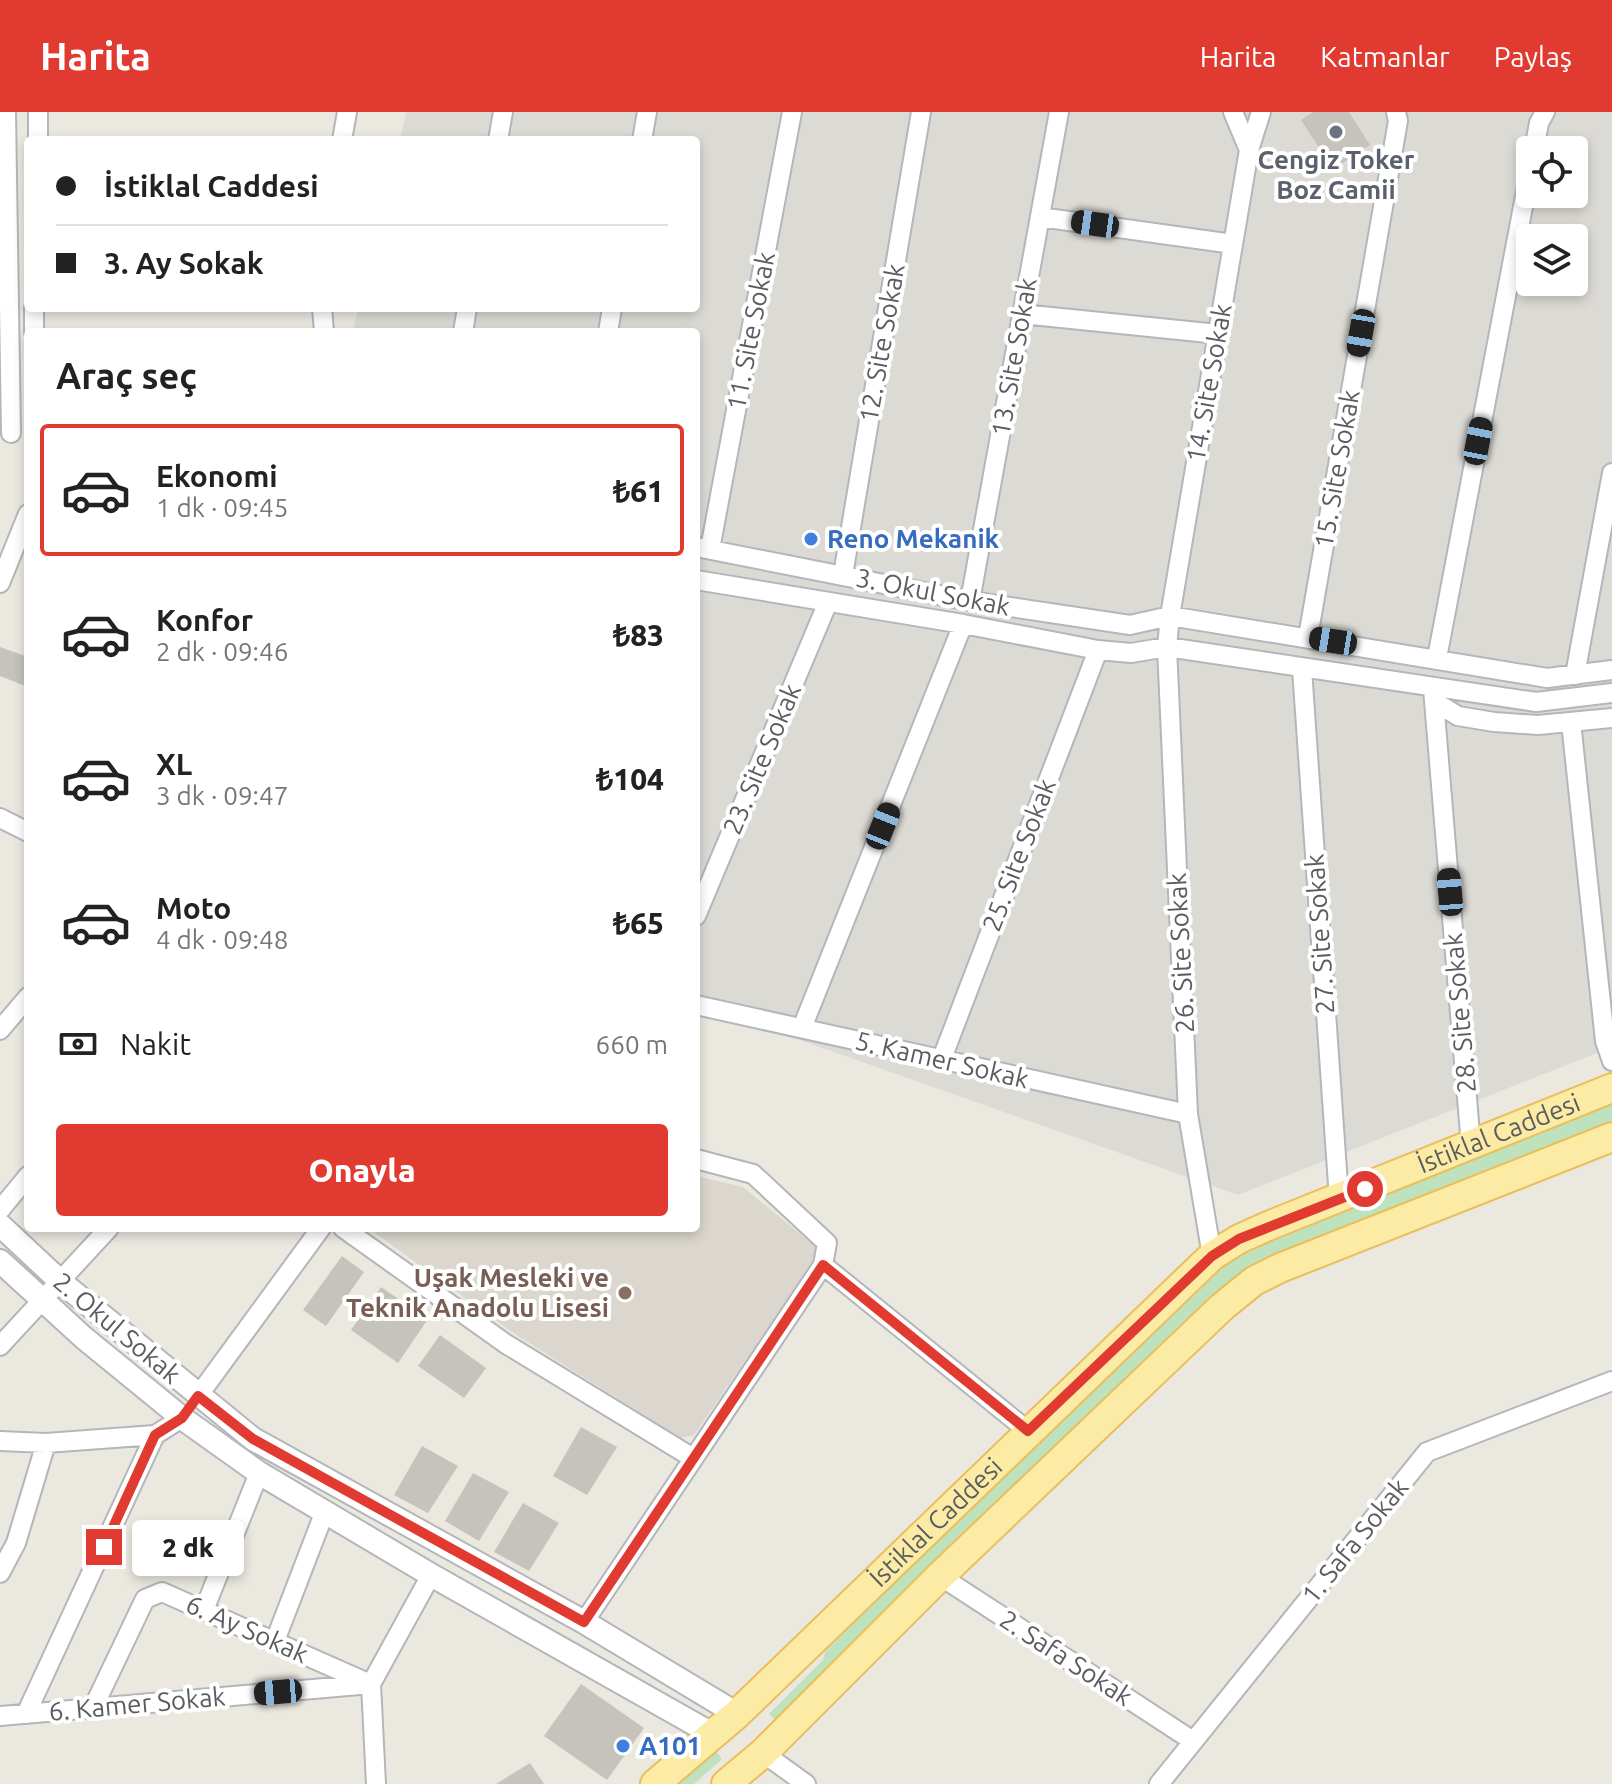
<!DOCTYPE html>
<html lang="tr">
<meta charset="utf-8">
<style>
:root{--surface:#fff;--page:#f2f2f2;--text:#222;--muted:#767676;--line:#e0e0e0;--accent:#e03a31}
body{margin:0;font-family:Ubuntu,sans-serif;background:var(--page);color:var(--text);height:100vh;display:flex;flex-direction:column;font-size:30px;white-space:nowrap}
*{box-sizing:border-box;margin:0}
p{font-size:26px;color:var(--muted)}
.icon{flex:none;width:44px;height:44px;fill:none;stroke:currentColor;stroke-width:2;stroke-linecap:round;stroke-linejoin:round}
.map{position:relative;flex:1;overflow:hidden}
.sheet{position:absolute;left:24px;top:216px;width:676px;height:904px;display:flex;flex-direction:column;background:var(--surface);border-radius:8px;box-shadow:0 4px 12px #0003}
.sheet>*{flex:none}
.hud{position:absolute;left:24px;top:24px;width:676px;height:176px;border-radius:8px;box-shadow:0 4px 12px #0003;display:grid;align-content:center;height:176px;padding:0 32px;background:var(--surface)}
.fabs{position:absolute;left:1516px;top:24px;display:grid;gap:16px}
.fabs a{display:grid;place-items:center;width:72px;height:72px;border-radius:8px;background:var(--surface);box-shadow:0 4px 12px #0003;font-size:40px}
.end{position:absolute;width:36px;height:36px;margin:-18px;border:10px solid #e03a31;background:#fff;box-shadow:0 0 0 4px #fff}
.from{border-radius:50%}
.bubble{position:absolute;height:56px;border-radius:8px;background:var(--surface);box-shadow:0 4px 12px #0003;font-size:26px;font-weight:800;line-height:56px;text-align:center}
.car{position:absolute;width:24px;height:48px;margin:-24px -12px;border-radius:10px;box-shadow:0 0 6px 2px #0007;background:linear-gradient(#222 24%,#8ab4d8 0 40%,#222 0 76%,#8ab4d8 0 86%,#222 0)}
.hud b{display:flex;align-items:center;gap:28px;height:76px;font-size:30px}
.hud b+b{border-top:2px solid var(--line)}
.hud i{width:20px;height:20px;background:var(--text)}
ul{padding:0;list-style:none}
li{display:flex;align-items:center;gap:24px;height:132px;margin:0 16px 12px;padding:0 16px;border:4px solid transparent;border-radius:8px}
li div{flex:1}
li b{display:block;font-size:30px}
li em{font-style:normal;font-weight:800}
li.selected{border-color:var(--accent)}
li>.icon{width:72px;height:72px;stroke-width:1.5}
h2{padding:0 32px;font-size:36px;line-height:96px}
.pay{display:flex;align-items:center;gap:20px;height:88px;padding:0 32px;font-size:30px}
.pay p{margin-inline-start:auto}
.primary-button{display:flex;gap:16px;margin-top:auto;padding:16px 32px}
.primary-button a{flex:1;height:92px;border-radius:8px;background:var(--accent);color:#fff;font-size:32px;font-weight:800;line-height:92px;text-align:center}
header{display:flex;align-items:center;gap:48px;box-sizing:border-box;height:112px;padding:0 40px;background:var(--accent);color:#fff}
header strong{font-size:38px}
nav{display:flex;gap:44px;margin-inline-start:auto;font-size:28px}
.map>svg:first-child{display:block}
.industrial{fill:#dcdad4;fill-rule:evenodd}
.education{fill:#dbd7ce}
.green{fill:#bee2bd}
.building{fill:#c6c3bd}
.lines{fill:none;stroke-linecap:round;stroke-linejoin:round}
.minor-casing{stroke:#b3b6ba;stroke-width:22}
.tertiary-casing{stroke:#b3b6ba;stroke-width:26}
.primary-casing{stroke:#eabe5a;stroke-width:32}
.minor{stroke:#fff;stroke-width:18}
.tertiary{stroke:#fff;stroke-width:22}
.primary{stroke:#fbeba5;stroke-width:28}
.route{stroke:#e03a31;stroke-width:10}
.worship-dot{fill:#6b7280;stroke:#fff;stroke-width:3}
.shop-dot{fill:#3f7fe0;stroke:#fff;stroke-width:3}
.education-dot{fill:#8d6e63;stroke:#fff;stroke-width:3}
.labels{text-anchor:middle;stroke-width:8;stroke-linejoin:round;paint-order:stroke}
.worship-label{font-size:26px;font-weight:bold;fill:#5b616d;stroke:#fff}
.street-label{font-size:26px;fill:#595c60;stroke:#fff}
.shop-label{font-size:26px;font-weight:bold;fill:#366cbe;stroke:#fff;text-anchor:start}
.education-label{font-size:26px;font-weight:bold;fill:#785e54;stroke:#fff;text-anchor:end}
</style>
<header>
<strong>Harita</strong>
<nav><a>Harita</a><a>Katmanlar</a><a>Paylaş</a></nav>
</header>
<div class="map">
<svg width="1612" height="1672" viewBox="0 0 1612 1672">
<rect width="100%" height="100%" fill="#ebe8e0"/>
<path class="industrial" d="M 406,0 L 1612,0 L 1612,935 L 1238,1083 L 696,891 L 696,220 L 353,220 L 358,196 L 696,196 L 696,28 L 400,28 ZM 1530,38 L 1574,38 L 1574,82 L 1530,82 ZM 1530,126 L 1574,126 L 1574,170 L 1530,170 Z"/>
<path class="education" d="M 696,1064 L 743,1075 L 821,1139 L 694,1323 L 680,1326 L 515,1222 L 368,1116 L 696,1116 Z"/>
<path class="green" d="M 1612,991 L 1612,1011 L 1245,1160 L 1231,1170 L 776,1608 L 769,1602 L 823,1548 L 825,1540 L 909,1456 L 1228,1151 L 1263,1133 Z
M 716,1639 L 722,1647 L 694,1672 L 677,1672 Z"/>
<path class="building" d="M 1313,0 L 1349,0 L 1370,33 L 1333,57 L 1301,8 Z
M 0,535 L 28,545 L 28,575 L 0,564 Z
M 342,1144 L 364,1160 L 326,1214 L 303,1198 Z
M 381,1175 L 428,1207 L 398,1251 L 351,1218 Z
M 440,1223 L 486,1256 L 464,1286 L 418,1254 Z
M 581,1315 L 617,1335 L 587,1383 L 553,1364 Z
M 422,1334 L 458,1354 L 428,1401 L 394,1383 Z
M 473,1361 L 509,1380 L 479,1429 L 445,1409 Z
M 523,1391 L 559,1411 L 529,1459 L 494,1440 Z
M 581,1572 L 644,1616 L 607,1668 L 544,1624 Z
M 530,1651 L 544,1672 L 496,1672 Z"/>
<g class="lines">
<defs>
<path id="minor" d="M 6,0 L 11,321
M 1233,0 L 1249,38
M 38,28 L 38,0
M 342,28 L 347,0
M 498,28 L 503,0
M 642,28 L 647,0
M 1534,38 L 1539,11 L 1545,0
M 1040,105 L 1233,132
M 322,196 L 324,220
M 1022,202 L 1218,222
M 34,220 L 34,196
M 463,220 L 467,196
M 608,220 L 612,196
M 696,435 L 970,489 L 1130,513 L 1170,504 L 1547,566 L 1612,558
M 710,437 L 792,0
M 843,463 L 921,0
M 696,468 L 963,512 L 1098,538 L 1131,541 L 1167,535 L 1536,590 L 1612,581
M 0,471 L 28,402
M 970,489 L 1059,0
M 1308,525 L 1398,9 L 1396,0
M 1437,546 L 1530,58
M 1302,557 L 1339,1087
M 1575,563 L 1612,361
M 1433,577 L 1471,1034
M 1435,590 L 1458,604 L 1494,610 L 1538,613 L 1612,606
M 1571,610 L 1605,929 L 1612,949
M 0,706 L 28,720
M 696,804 L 828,490
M 696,893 L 1188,1002
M 802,916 L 963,512
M 0,918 L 28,885
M 941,949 L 1098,538
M 696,1047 L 753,1062 L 827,1131 L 823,1153 L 1028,1319
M 0,1098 L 28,1064
M 343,1116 L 506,1232 L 693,1346
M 1212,1144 L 1188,1002 L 1167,535 L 1170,504 L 1249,38 L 1261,0
M 0,1234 L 109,1116
M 198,1284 L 321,1116
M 0,1329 L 46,1331 L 155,1323 L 182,1306
M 0,1461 L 16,1431 L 46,1331
M 940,1464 L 1193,1629
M 204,1498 L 259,1361
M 584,1510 L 823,1153
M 275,1529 L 325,1399
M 93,1596 L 145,1487 L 162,1480 L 368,1571
M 26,1602 L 155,1323
M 0,1604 L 371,1572
M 763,1641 L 806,1672
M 376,1672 L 371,1572 L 431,1463
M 1159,1672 L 1427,1340 L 1612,1269"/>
<path id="tertiary" d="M 0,1113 L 61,1170 L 253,1327 L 584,1510 L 737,1602
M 0,1149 L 84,1226 L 182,1306 L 259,1361 L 431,1463 L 714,1623"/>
<g id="primary">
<path id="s1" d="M 655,1672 L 737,1602 L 1212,1144 L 1239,1127 L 1268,1114 L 1612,976"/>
<path d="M 726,1672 L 763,1641 L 940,1464 L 1222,1195 L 1254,1169 L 1280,1156 L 1612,1025"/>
</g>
</defs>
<use href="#minor" class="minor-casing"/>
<use href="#tertiary" class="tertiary-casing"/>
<use href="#primary" class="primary-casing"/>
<use href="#minor" class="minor"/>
<use href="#tertiary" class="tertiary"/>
<use href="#primary" class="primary"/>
</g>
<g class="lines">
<path class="route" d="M 104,1435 L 155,1323 L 182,1306 L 198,1284 L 253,1327 L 584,1510 L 823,1153 L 1028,1319 L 1212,1144 L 1239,1127 L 1365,1077"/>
</g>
<circle class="worship-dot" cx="1336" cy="20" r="8"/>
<g class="shop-dot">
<circle cx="811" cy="427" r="8"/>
<circle cx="623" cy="1634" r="8"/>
</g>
<circle class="education-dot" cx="625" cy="1181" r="8"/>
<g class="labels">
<g class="worship-label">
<text x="1336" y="57">Cengiz Toker<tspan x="1336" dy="30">Boz Camii</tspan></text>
</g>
<g class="street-label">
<text transform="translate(751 219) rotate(-79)" y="9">11. Site Sokak</text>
<text transform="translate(882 231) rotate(-80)" y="9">12. Site Sokak</text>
<text transform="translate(1014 245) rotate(-80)" y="9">13. Site Sokak</text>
<text transform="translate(1209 271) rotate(-80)" y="9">14. Site Sokak</text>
<text transform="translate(1337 357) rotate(-80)" y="9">15. Site Sokak</text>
<text transform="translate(933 480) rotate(11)" y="9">3. Okul Sokak</text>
<text transform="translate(762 647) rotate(-67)" y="9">23. Site Sokak</text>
<text transform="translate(1019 743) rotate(-69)" y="9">25. Site Sokak</text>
<text transform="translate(1320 822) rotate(-94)" y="9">27. Site Sokak</text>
<text transform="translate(1181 841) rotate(-93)" y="9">26. Site Sokak</text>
<text transform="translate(1460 901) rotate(-95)" y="9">28. Site Sokak</text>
<text transform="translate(942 948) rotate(13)" y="9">5. Kamer Sokak</text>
<text dy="9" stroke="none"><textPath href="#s1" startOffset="1080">İstiklal Caddesi</textPath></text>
<text transform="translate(117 1216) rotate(40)" y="9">2. Okul Sokak</text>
<text dy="9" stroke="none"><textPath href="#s1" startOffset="384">İstiklal Caddesi</textPath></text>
<text transform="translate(1355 1429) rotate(-51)" y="9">1. Safa Sokak</text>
<text transform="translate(247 1517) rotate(24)" y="9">6. Ay Sokak</text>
<text transform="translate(1066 1546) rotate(33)" y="9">2. Safa Sokak</text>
<text transform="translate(137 1592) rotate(-5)" y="9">6. Kamer Sokak</text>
</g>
<g class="shop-label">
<text x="827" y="436">Reno Mekanik</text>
<text x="639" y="1643">A101</text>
</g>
<g class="education-label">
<text x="609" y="1175">Uşak Mesleki ve<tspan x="609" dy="30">Teknik Anadolu Lisesi</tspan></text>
</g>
</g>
</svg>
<div class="fabs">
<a><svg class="icon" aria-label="locate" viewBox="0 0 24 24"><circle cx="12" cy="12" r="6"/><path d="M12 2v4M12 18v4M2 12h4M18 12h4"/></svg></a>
<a><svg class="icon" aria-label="layers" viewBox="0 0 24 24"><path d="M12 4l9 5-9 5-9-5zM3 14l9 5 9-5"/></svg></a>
</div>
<i class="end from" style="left:1365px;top:1077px"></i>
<i class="end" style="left:104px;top:1435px"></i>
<div class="bubble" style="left:132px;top:1408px;width:112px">2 dk</div>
<i class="car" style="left:1095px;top:112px;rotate:278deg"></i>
<i class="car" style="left:1361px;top:221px;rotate:190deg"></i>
<i class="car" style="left:1478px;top:329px;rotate:11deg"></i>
<i class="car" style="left:1333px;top:529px;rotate:279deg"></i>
<i class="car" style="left:883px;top:714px;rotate:22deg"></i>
<i class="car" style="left:1450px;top:780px;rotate:355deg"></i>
<i class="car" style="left:278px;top:1580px;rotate:265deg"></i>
<div class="hud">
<b><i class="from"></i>İstiklal Caddesi</b>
<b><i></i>3. Ay Sokak</b>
</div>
<section class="sheet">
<h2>Araç seç</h2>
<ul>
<li class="selected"><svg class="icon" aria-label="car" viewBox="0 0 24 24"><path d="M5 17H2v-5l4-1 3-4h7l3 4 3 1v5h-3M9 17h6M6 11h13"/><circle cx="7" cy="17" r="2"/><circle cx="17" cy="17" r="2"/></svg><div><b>Ekonomi</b><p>1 dk · 09:45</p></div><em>₺61</em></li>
<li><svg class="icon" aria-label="car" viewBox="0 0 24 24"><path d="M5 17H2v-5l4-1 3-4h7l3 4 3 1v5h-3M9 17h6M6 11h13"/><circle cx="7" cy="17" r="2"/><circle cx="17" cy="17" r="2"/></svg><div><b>Konfor</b><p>2 dk · 09:46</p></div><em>₺83</em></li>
<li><svg class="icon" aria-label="car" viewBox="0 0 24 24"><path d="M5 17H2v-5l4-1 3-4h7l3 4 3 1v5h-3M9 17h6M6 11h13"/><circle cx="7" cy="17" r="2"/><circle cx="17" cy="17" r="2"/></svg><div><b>XL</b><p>3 dk · 09:47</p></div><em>₺104</em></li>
<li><svg class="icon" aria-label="car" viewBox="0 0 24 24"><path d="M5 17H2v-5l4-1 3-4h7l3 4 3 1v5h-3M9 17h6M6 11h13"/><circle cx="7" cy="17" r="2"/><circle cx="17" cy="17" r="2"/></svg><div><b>Moto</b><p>4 dk · 09:48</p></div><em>₺65</em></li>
</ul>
<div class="pay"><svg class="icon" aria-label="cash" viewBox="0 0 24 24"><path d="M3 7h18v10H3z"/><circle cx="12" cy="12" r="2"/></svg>Nakit<p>660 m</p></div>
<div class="primary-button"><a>Onayla</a></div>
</section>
</div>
